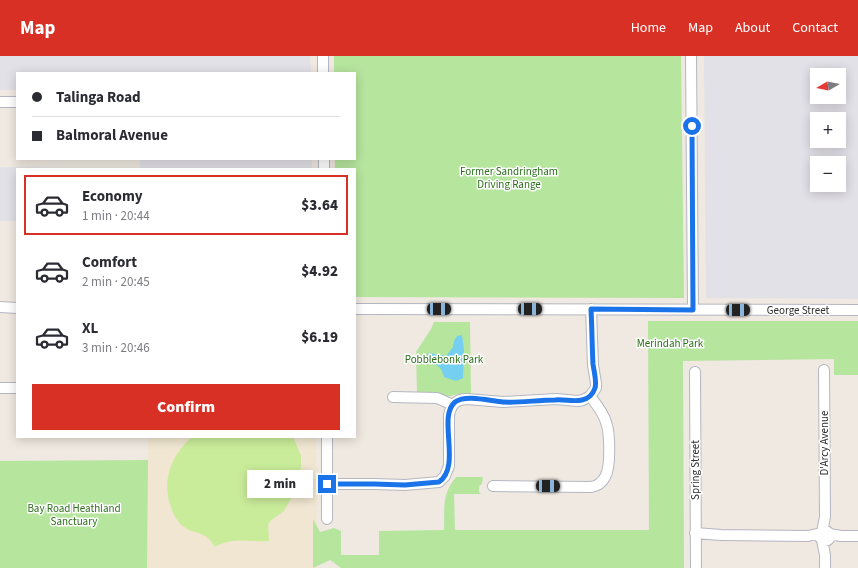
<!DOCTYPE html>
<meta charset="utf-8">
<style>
:root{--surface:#fff;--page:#f7f7f7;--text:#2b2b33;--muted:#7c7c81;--line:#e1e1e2;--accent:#d93025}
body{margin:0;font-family:"Source Sans 3",sans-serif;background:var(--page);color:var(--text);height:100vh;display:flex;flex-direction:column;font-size:15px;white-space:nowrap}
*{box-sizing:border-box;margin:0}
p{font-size:13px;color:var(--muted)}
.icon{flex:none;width:22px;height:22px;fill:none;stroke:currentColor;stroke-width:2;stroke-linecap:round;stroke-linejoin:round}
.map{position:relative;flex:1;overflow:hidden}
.details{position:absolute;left:16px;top:112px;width:340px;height:270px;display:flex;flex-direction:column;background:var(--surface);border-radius:0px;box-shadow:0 2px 10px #0003}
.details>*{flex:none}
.top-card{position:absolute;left:16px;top:16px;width:340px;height:88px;border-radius:0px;box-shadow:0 2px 10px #0003;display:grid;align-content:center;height:88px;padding:0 16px;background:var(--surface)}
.needle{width:26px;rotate:261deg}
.buttons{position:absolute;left:810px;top:12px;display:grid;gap:8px}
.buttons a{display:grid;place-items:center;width:36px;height:36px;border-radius:0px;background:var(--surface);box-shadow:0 2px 10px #0003;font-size:20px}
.end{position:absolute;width:18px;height:18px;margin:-9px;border:5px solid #1a73e8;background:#fff;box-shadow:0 0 0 2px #fff}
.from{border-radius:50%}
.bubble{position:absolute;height:28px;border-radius:0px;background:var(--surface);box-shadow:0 2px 10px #0003;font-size:13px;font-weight:800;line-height:28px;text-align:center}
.car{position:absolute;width:12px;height:24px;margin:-12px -6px;border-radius:5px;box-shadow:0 0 3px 1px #0007;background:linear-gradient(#222 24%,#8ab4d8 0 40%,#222 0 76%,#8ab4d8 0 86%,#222 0)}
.top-card b{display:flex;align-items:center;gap:14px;height:38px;font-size:15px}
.top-card b+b{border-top:1px solid var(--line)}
.top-card i{width:10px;height:10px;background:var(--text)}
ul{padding:7px 0 0;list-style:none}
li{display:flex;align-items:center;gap:12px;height:60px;margin:0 8px 6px;padding:0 8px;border:2px solid transparent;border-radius:0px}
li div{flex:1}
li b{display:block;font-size:15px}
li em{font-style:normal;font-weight:800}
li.on{border-color:var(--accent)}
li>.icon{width:36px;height:36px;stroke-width:1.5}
.action{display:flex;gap:8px;margin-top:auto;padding:8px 16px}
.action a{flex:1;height:46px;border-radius:0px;background:var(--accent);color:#fff;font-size:16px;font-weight:800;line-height:46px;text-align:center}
header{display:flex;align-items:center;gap:24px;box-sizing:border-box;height:56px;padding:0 20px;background:var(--accent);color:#fff}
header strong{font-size:19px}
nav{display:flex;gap:22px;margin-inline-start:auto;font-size:14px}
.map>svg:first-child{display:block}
.industrial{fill:#e3e1e8;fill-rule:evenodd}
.education{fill:#f0e6d1}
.green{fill:#b6e59e}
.pitch{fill:#c9ec9a}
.water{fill:#75cff0}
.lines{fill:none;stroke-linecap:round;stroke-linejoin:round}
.minor-casing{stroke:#b4b7c1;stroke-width:12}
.minor{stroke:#fff;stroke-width:10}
.route{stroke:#1a73e8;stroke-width:5}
.labels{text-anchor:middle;stroke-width:3;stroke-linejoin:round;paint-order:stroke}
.park-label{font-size:11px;fill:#2c6e1b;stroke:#fff}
.street-label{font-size:11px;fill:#2e2e2e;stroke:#fff}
</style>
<header>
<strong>Map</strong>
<nav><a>Home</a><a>Map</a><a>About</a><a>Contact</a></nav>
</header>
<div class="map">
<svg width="858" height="512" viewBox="0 0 858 512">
<rect width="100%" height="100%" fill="#efe9e1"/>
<path class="industrial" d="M 0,0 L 310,0 L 311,17 L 17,17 L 17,34 L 0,34 Z
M 704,0 L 858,0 L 858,243 L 706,242 ZM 817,19 L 839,19 L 839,41 L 817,41 ZM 817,63 L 839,63 L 839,85 L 817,85 ZM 817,107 L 839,107 L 839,129 L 817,129 Z
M 140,103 L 312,103 L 312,113 L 140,113 Z
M 0,111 L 126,113 L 17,113 L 17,165 L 0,165 Z"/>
<path class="education" d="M 148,381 L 316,381 L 317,512 L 147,512 Z"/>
<path class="green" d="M 334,0 L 681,0 L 684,242 L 355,241 L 355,113 L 335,113 L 335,103 L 355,103 L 355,17 L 334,17 Z
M 648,265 L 858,265 L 858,319 L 834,319 L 834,303 L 683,305 L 684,512 L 341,512 L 330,504 L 313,512 L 313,463 L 320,476 L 334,472 L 341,475 L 341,499 L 379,499 L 379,475 L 444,474 C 445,451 441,440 456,421 L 483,421 L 482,428 L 479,430 L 479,436 L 481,438 L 454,438 L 455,474 L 649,474 Z
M 434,266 L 470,266 L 471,339 L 459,338 L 446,341 L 433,337 L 417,336 L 416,296 L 431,273 Z
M 148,404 L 147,512 L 0,512 L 0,405 Z"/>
<path class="pitch" d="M 192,381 L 293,381 L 294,383 L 301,400 L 301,410 L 299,428 L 284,455 L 270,465 L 268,469 L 269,485 C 250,486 232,481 215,491 C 204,473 198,480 184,471 C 178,467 173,458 171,451 C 161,425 172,398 192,381 Z"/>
<path class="water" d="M 462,279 L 464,294 L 463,322 L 456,325 L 444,321 C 443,318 442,314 440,312 C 434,305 426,308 427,298 L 429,297 L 446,300 L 453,291 L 454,285 L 457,280 Z"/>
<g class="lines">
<defs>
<path id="minor" d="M 323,0 L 323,17
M 691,0 L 693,254
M 0,46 L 17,46
M 324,103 L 324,113
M 0,251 L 17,252
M 355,253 L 858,254
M 695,316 L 696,512
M 0,332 L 17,332
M 393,341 L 437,342 L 453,349
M 327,381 L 327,463
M 327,428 L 374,428 L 405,429 L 439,426 L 445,420 L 449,410 L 449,359 C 451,349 456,343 467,343 L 503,346 L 556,343 L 578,345 L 583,344 L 590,340 L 596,332 L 596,327 L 593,309 L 591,253
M 493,430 L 591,431 C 597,430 602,427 605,421 C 611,411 610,377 606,366 C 603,356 596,348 590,340
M820 480a5 5 0 1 1 10 0a5 5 0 1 1-10 0Z
M 822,476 L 825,461 L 824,314
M 695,477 L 721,479 L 808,480 L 821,477
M 829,478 L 841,480 L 858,480
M 822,484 L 825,499 L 825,512"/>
</defs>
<use href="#minor" class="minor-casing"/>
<use href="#minor" class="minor"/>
</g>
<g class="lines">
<path class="route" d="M 327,428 L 374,428 L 405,429 L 439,426 C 462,410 437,361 455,346 C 466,338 490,345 503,346 C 520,347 537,344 555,344 C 563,343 574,346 582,344 C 588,343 593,338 595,332 C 597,325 594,316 593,308 C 592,290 592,272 591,253 L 693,254 L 692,70"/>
</g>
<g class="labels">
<g class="park-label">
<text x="509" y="119">Former Sandringham<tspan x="509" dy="13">Driving Range</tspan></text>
<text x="670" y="291">Merindah Park</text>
<text x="444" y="307">Pobblebonk Park</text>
<text x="74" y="456">Bay Road Heathland<tspan x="74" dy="13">Sanctuary</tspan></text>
</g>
<g class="street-label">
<text x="798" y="258">George Street</text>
<text transform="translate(824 387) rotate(-90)" y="4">D'Arcy Avenue</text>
<text transform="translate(695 414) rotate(-90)" y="4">Spring Street</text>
</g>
</g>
</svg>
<div class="buttons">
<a><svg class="needle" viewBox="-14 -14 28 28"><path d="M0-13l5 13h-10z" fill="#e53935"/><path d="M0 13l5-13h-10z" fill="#7c7c81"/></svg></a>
<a>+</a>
<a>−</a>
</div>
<i class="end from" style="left:692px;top:70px"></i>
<i class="end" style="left:327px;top:428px"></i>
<div class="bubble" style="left:247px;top:414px;width:66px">2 min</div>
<i class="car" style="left:439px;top:253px;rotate:90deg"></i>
<i class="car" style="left:530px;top:253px;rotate:90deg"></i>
<i class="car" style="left:738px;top:254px;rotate:90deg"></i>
<i class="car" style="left:548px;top:430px;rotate:91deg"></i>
<div class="top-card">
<b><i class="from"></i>Talinga Road</b>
<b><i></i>Balmoral Avenue</b>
</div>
<section class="details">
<ul>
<li class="on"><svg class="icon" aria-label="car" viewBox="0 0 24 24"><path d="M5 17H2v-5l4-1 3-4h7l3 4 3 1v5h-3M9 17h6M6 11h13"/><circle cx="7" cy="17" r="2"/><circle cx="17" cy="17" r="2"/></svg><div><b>Economy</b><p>1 min · 20:44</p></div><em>$3.64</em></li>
<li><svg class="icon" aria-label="car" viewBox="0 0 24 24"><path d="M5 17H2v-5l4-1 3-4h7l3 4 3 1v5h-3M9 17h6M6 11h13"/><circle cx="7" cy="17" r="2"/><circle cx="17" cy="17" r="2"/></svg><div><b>Comfort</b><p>2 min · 20:45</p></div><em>$4.92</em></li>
<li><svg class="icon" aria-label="car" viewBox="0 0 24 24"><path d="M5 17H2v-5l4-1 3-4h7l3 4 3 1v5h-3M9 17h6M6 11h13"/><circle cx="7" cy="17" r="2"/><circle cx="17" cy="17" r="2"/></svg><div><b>XL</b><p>3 min · 20:46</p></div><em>$6.19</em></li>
</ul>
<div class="action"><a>Confirm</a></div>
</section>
</div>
